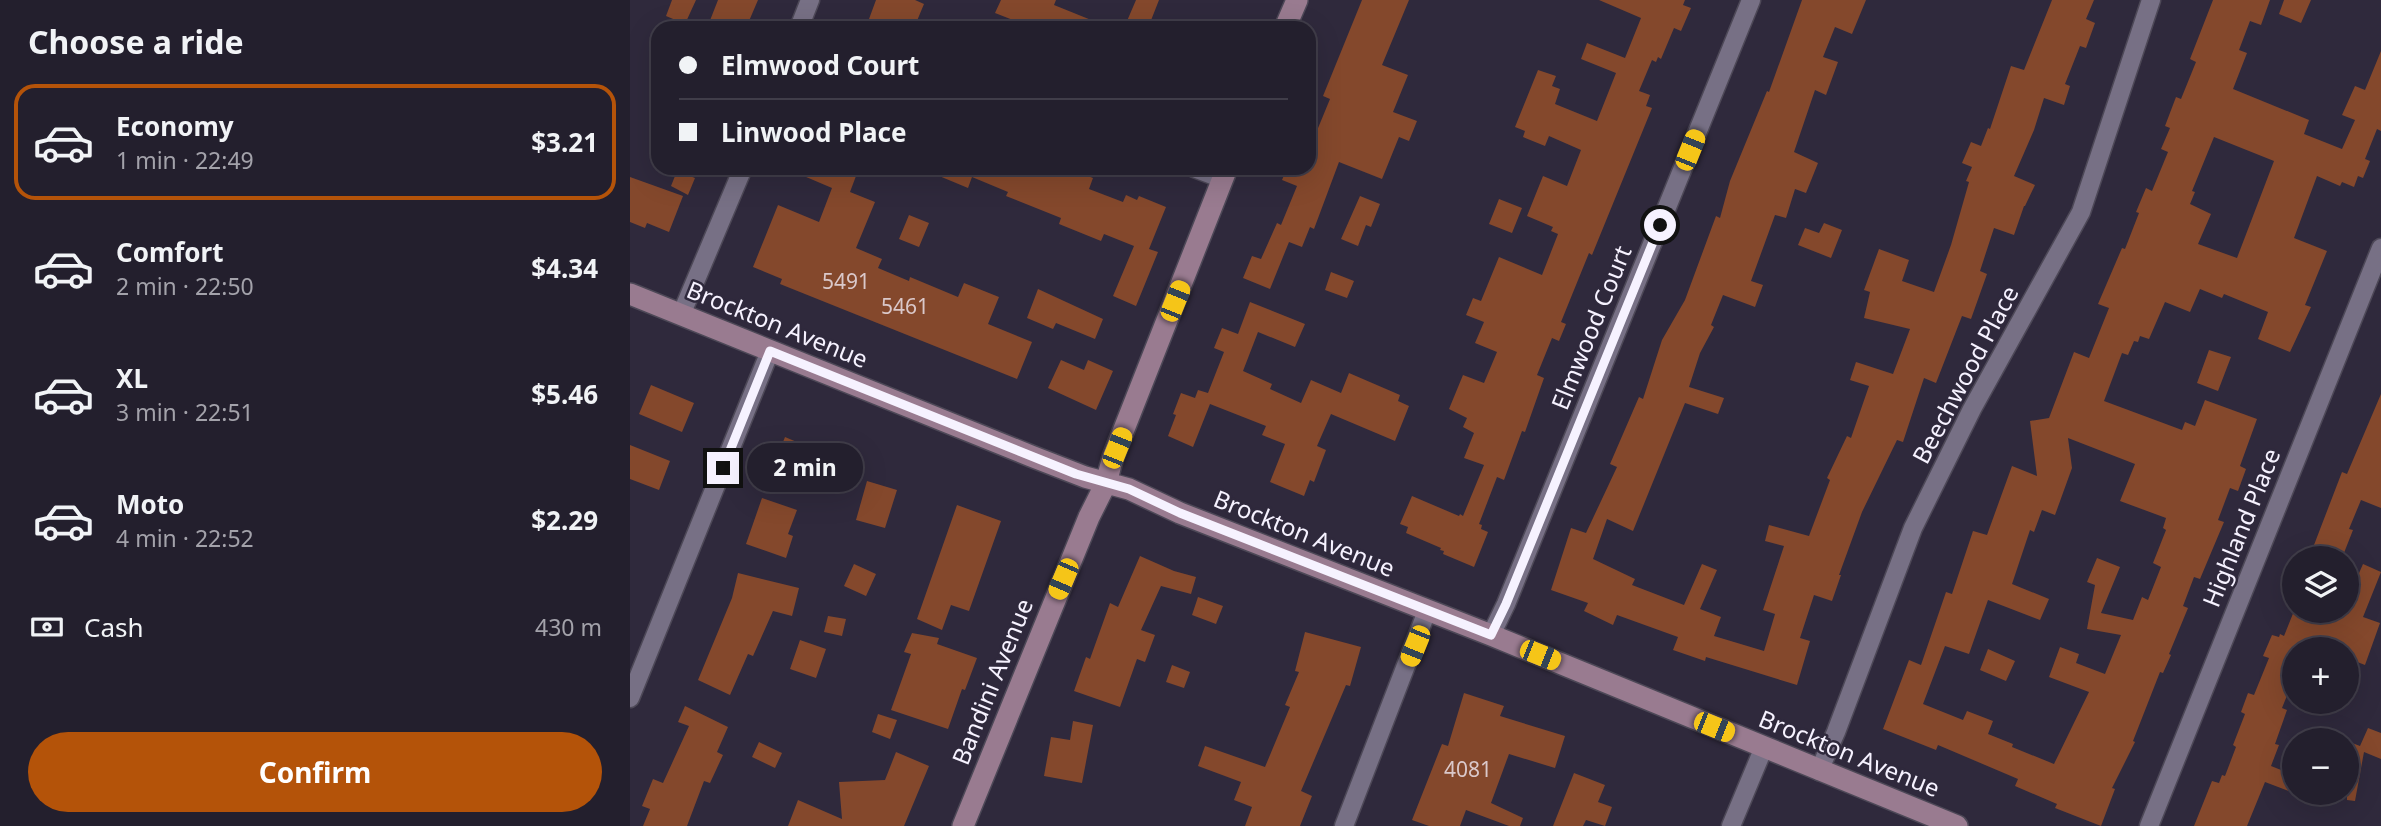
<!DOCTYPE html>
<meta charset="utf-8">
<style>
:root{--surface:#231f2d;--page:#2b2735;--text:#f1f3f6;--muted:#a3a2aa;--line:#403d49;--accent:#b45309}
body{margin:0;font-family:"Noto Sans",sans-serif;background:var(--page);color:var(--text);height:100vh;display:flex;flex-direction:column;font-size:26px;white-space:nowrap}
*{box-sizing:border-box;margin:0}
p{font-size:23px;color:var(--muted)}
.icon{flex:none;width:38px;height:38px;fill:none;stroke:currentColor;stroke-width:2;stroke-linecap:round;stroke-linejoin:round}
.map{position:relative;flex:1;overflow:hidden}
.drawer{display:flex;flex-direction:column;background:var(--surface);width:630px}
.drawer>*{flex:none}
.hud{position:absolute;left:21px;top:21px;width:665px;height:154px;border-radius:21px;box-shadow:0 7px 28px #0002,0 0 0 2px var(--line);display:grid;align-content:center;height:154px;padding:0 28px;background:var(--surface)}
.controls{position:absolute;left:1652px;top:546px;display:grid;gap:14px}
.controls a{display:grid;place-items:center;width:77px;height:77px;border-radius:50%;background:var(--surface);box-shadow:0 7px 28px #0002,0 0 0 2px var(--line);font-size:35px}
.end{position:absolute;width:32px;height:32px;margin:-16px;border:9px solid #f6f2ff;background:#111;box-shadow:0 0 0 4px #111}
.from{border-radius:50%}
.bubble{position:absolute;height:49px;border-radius:24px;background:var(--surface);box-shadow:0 7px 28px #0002,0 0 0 2px var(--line);font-size:23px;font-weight:700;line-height:49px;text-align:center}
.car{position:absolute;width:21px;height:42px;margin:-21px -10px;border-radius:9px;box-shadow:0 0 5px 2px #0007;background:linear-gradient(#f5c518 24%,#345 0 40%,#f5c518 0 76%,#345 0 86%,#f5c518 0)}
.hud b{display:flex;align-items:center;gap:24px;height:66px;font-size:26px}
.hud b+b{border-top:2px solid var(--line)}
.hud i{width:18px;height:18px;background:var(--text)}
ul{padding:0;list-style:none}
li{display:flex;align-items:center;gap:21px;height:116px;margin:0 14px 10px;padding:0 14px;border:4px solid transparent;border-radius:21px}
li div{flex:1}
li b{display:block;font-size:26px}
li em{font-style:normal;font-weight:700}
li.current{border-color:var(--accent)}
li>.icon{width:63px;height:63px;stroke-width:1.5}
h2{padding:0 28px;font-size:32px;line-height:84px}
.pay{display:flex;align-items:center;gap:18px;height:77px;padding:0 28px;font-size:26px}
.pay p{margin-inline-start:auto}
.button{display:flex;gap:14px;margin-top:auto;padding:14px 28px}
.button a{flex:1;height:80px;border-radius:42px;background:var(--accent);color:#fff;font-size:28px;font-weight:700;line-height:80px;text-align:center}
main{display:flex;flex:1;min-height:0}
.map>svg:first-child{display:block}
.building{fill:#84482c;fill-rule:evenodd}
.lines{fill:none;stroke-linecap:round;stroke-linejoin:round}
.street-casing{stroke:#4d4857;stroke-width:21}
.secondary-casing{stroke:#4d4857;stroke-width:24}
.street{stroke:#777085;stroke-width:18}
.secondary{stroke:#997b90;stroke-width:21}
.route{stroke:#f6f2ff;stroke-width:9}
.labels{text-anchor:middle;stroke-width:5;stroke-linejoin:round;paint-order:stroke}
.number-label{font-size:21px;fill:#dac8ca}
.street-label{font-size:24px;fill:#f6f2ff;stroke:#2f293c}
</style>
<main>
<section class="drawer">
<h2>Choose a ride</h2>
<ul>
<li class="current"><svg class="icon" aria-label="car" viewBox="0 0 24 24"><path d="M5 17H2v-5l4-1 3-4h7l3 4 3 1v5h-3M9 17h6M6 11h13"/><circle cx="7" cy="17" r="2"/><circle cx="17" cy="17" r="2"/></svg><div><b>Economy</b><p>1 min · 22:49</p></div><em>$3.21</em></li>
<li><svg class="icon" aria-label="car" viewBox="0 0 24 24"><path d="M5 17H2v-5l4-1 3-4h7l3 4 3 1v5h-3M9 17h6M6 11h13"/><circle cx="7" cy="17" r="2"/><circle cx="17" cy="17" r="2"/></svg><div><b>Comfort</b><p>2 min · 22:50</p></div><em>$4.34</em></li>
<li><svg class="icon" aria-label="car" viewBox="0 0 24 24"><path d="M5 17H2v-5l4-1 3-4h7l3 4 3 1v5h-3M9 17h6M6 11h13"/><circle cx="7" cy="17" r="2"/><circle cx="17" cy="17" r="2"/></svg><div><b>XL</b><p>3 min · 22:51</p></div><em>$5.46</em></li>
<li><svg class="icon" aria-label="car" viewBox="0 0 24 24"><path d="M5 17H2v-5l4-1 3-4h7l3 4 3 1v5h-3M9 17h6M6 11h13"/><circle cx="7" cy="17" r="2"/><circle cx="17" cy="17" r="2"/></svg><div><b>Moto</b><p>4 min · 22:52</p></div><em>$2.29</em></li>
</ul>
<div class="pay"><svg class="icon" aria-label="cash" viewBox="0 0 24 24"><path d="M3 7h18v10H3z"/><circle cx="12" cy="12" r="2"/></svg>Cash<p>430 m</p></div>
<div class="button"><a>Confirm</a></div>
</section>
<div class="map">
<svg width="1751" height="826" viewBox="0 0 1751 826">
<rect width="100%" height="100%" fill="#2f293c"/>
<path class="building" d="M 42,0 L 66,0 L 55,24 L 36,16 Z
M 88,0 L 128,0 L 116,28 L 90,28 L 79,23 Z
M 246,0 L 285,0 L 294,4 L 284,28 L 267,21 L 263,28 L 261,28 L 239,19 Z
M 371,0 L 426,0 L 424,5 L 481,28 L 403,28 L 365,13 Z
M 506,0 L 529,0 L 518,28 L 494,28 Z
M 732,0 L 779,0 L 752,65 L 778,75 L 763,112 L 787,121 L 779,141 L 769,137 L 752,179 L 709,162 L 684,229 L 680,227 L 672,247 L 659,242 L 640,289 L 613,278 L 622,256 L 631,259 L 647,223 L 651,225 L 667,186 L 652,180 L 657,168 L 679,168 L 679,150 L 700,99 L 693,96 Z
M 969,0 L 1055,0 L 1053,5 L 1061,8 L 1051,31 L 1044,28 L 1031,59 L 1028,57 L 1026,62 L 1022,60 L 1009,91 L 1020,95 L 1016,106 L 1022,108 L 962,255 L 959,253 L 931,322 L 936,324 L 929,341 L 922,338 L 907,375 L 914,378 L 895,432 L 892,431 L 874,480 L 867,477 L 849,524 L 852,525 L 851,529 L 858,532 L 844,567 L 813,554 L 814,551 L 810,550 L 811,548 L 776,533 L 778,527 L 770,524 L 782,496 L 829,516 L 830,514 L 833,516 L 854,465 L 834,458 L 844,433 L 833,427 L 837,418 L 819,409 L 833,375 L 854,383 L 867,352 L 845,343 L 854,322 L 836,315 L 843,298 L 851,301 L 869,257 L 912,275 L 928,234 L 921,231 L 923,227 L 897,216 L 913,176 L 937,186 L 951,150 L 919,136 L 915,146 L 893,137 L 895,131 L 885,127 L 908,70 L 926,76 L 922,86 L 930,89 L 925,104 L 967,121 L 986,73 L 951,59 L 957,43 L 995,58 L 1011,18 Z
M 1172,0 L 1236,0 L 1222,34 L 1205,27 L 1193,57 L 1208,62 L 1196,95 L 1185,90 L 1164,152 L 1188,163 L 1176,193 L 1165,189 L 1156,218 L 1145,215 L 1121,281 L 1133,285 L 1125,307 L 1093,295 L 1081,325 L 1084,327 L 1070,353 L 1059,387 L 1094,398 L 1088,414 L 1055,403 L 1003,531 L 977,519 L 963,559 L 1005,579 L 1002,585 L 1054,605 L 1072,564 L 1087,570 L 1070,609 L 1091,617 L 1084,636 L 1134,651 L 1145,614 L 1133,610 L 1154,546 L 1135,541 L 1139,525 L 1179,536 L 1200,480 L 1197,478 L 1217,436 L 1221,438 L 1239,386 L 1220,380 L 1226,362 L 1263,374 L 1280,329 L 1234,318 L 1240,292 L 1234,290 L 1249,249 L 1279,260 L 1272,281 L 1304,292 L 1321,245 L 1339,182 L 1336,181 L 1342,167 L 1332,163 L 1341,142 L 1351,146 L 1358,128 L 1360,129 L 1381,66 L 1394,70 L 1422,0 L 1464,0 L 1456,19 L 1465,23 L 1456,48 L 1450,46 L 1435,84 L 1440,86 L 1434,105 L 1414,98 L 1404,130 L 1384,176 L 1405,185 L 1395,206 L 1394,206 L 1384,235 L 1364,228 L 1350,271 L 1357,274 L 1341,319 L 1332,316 L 1306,383 L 1294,378 L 1273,442 L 1267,440 L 1232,512 L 1209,575 L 1211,575 L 1202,601 L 1184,595 L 1170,638 L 1180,641 L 1167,685 L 1076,657 L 1075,661 L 1043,650 L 1048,637 L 987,615 L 983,625 L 954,611 L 958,603 L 921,590 L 941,528 L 956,533 L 987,467 L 980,464 L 1009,397 L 1013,399 L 1032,340 L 1055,300 L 1086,216 L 1090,218 L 1100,181 L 1137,91 L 1139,92 Z
M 1583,0 L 1640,0 L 1631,25 L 1620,21 L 1609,50 L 1617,53 L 1603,89 L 1679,120 L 1674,134 L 1712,149 L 1725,120 L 1712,115 L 1725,86 L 1735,90 L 1751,51 L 1751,131 L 1747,129 L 1735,159 L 1740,161 L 1733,178 L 1728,176 L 1724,187 L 1712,182 L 1710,186 L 1687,176 L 1664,238 L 1697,251 L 1675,305 L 1681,307 L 1660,352 L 1628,339 L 1638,312 L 1594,294 L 1592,298 L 1570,289 L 1560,312 L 1535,302 L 1519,339 L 1510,336 L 1508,342 L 1504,341 L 1498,355 L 1492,353 L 1474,401 L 1552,430 L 1555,422 L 1565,426 L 1575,400 L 1627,419 L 1610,466 L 1616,469 L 1608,491 L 1600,488 L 1588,520 L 1594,522 L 1570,579 L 1564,577 L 1553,606 L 1558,608 L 1539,654 L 1541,655 L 1533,673 L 1530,672 L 1503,741 L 1505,742 L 1482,788 L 1485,789 L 1471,826 L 1425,808 L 1427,804 L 1385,786 L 1388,779 L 1308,745 L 1306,750 L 1253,729 L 1279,660 L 1291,665 L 1316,592 L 1322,594 L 1343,531 L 1357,535 L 1382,466 L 1407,476 L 1400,421 L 1419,418 L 1444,352 L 1459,358 L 1479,308 L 1468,304 L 1492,248 L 1495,249 L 1509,213 L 1506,212 L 1516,188 L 1522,191 L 1538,152 L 1531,149 L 1540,128 L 1535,126 L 1546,97 L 1551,99 L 1566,62 L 1560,59 ZM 1584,137 L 1644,161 L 1607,258 L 1568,244 L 1581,214 L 1560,204 L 1565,192 L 1562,191 ZM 1438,438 L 1505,464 L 1490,501 L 1536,518 L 1533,528 L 1536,530 L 1523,563 L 1531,567 L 1518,600 L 1512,597 L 1503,620 L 1471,613 L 1490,567 L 1467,558 L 1457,582 L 1465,585 L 1457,629 L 1491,635 L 1475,674 L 1446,663 L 1449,654 L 1430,647 L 1419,677 L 1459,692 L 1424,764 L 1382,747 L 1383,744 L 1358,734 L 1363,721 L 1337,711 L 1333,720 L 1293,704 L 1315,646 L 1339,654 L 1358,600 L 1410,620 L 1419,599 L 1382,584 L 1400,530 L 1404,532 L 1412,510 L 1425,515 L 1442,468 Z
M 1654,0 L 1681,0 L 1671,23 L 1649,14 Z
M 155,168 L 229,168 L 220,192 L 245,202 L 226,248 L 252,259 L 248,268 L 279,281 L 280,277 L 328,297 L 334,283 L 369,297 L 358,324 L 402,342 L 387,379 L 150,284 L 152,279 L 123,267 L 148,205 L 189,222 L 202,188 Z
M 290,168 L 437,168 L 463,178 L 459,189 L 493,202 L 496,195 L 507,200 L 509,196 L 536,207 L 519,249 L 528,252 L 506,306 L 483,296 L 504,246 L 474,234 L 471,241 L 429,224 L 431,218 L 376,196 L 378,192 L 342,177 L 338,188 Z
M 47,171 L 65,178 L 58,195 L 41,186 Z
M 0,177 L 53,196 L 39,232 L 17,223 L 15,228 L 0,222 Z
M 730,196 L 750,204 L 741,227 L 736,225 L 728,246 L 711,239 Z
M 869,199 L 892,208 L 882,233 L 859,224 Z
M 279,215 L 299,223 L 289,247 L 269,239 Z
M 1194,223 L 1212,230 L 1201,258 L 1168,245 L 1175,228 L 1189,233 Z
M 701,272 L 724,281 L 717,298 L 695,290 Z
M 408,289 L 473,319 L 465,339 L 426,323 L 423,329 L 397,318 Z
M 620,302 L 675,324 L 665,347 L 628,332 L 613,371 L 642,384 L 640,389 L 671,403 L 681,380 L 711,393 L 719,373 L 770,395 L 768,401 L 779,406 L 765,441 L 701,414 L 687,446 L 696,450 L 684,482 L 680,480 L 674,496 L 640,482 L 655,444 L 632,435 L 636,426 L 580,404 L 563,447 L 538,436 L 546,415 L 543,414 L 551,393 L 565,398 L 568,390 L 578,393 L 594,352 L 584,348 L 592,328 L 608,334 Z
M 1579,350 L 1601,357 L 1588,391 L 1567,383 Z
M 431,360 L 454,370 L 458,360 L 483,371 L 466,410 L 418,388 Z
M 21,385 L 64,403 L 52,432 L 9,414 Z
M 1751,394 L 1751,508 L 1731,500 L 1719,529 L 1723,530 L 1712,558 L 1679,558 L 1712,472 L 1717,474 Z
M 155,437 L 195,454 L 184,481 L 144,465 Z
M 0,445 L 40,461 L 29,490 L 0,479 Z
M 237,481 L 267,490 L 255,528 L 226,520 Z
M 132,498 L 167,510 L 158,534 L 163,536 L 156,558 L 116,544 Z
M 327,505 L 371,521 L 339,611 L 321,605 L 312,630 L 287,619 Z
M 510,556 L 544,571 L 566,577 L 561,594 L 531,586 L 511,630 L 525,635 L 515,662 L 507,659 L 490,707 L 444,691 L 456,657 L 460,659 L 480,603 L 488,607 Z
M 224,564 L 246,574 L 236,596 L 214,586 Z
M 1733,564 L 1751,572 L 1733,617 L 1750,623 L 1735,665 L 1717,658 L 1717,649 L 1664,649 L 1664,678 L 1652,708 L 1657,710 L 1645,744 L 1649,745 L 1641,766 L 1664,775 L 1664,793 L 1635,782 L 1617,826 L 1564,826 L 1582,781 L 1589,783 L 1592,775 L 1595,776 L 1606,747 L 1603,745 L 1615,714 L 1611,712 L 1618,693 L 1624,695 L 1639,658 L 1633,656 L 1642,635 L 1649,637 L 1650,634 L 1654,636 L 1664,611 L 1717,611 L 1717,601 Z
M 108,573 L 169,588 L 162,616 L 143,611 L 123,656 L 118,654 L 100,695 L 68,680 L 102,598 Z
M 568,597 L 593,606 L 586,624 L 562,615 Z
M 198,616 L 216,619 L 212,636 L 194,632 Z
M 675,632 L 731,647 L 720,686 L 716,685 L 671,791 L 682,796 L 670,826 L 615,826 L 622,807 L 604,800 L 611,782 L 568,766 L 575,746 L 635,767 L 660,707 L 655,705 L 669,672 L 665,671 Z
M 282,633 L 309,638 L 307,644 L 347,658 L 335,690 L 332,689 L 318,729 L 261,710 L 281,654 L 274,652 Z
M 170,640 L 196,649 L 186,678 L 160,669 Z
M 1358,649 L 1385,661 L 1376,681 L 1350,670 Z
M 542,665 L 560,672 L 554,688 L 536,682 Z
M 834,693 L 874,706 L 870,716 L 935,736 L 925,768 L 879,754 L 861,803 L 893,818 L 890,826 L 879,826 L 836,810 L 830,826 L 799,826 L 782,820 L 812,744 L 818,746 Z
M 55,706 L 98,727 L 87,752 L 93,755 L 80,783 L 74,781 L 57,826 L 13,826 L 20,809 L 12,806 L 23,779 L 33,783 L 59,726 L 48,722 Z
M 248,714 L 267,720 L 260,739 L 242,732 Z
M 443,721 L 463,725 L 452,783 L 414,776 L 421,737 L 440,740 Z
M 1738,728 L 1751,733 L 1751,759 L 1734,752 L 1725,801 L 1717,800 L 1717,741 L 1730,746 Z
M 129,742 L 152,753 L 145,768 L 122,757 Z
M 266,752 L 299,766 L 274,826 L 158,826 L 168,800 L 212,819 L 209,782 L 255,780 Z
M 944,773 L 975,785 L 968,802 L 982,807 L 975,826 L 956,820 L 953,826 L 923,826 Z"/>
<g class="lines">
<defs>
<path id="street" d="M 169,28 L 180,0
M 564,168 L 593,179
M 51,315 L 113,168
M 861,635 L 876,604 L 1121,0
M 0,698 L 140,351
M 1189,771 L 1206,732 L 1283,528 L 1342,409 L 1451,212 L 1521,0
M 714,826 L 797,611
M 1101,826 L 1134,747
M 1519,826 L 1751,248"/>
<path id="secondary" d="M 655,28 L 667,0
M 0,294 L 401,456 L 455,477 L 499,489 L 550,513 L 861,635 L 1327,826
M 333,826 L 459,517 L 476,483 L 483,457 L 597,168"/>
</defs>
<use href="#street" class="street-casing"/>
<use href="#secondary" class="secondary-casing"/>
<use href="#street" class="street"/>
<use href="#secondary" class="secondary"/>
</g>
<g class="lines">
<path class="route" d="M 93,468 L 140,351 L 446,474 L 499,489 L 550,513 L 861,635 L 876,604 L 1030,225"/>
</g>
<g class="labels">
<g class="number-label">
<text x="216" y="289">5491</text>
<text x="275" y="314">5461</text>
<text x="838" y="777">4081</text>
</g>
<g class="street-label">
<text transform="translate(147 325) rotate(22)" y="8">Brockton Avenue</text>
<text transform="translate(962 328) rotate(-68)" y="8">Elmwood Court</text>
<text transform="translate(1336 375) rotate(-62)" y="8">Beechwood Place</text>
<text transform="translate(1612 528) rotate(-68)" y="8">Highland Place</text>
<text transform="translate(674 534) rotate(22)" y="8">Brockton Avenue</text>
<text transform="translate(363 682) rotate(-68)" y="8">Bandini Avenue</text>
<text transform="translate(1219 754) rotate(22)" y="8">Brockton Avenue</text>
</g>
</g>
</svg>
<div class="controls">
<a><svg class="icon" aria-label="layers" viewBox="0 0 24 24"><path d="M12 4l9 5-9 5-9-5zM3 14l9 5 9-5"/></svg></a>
<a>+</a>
<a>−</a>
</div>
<i class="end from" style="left:1030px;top:225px"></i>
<i class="end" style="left:93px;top:468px"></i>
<div class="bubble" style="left:117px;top:443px;width:116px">2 min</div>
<i class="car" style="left:1060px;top:150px;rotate:22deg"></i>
<i class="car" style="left:545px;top:301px;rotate:22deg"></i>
<i class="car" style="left:487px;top:448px;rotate:22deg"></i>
<i class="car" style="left:433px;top:579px;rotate:203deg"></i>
<i class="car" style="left:785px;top:646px;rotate:202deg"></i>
<i class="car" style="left:910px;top:655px;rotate:112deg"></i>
<i class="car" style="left:1084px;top:727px;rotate:112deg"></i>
<div class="hud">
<b><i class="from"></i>Elmwood Court</b>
<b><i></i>Linwood Place</b>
</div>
</div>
</main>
